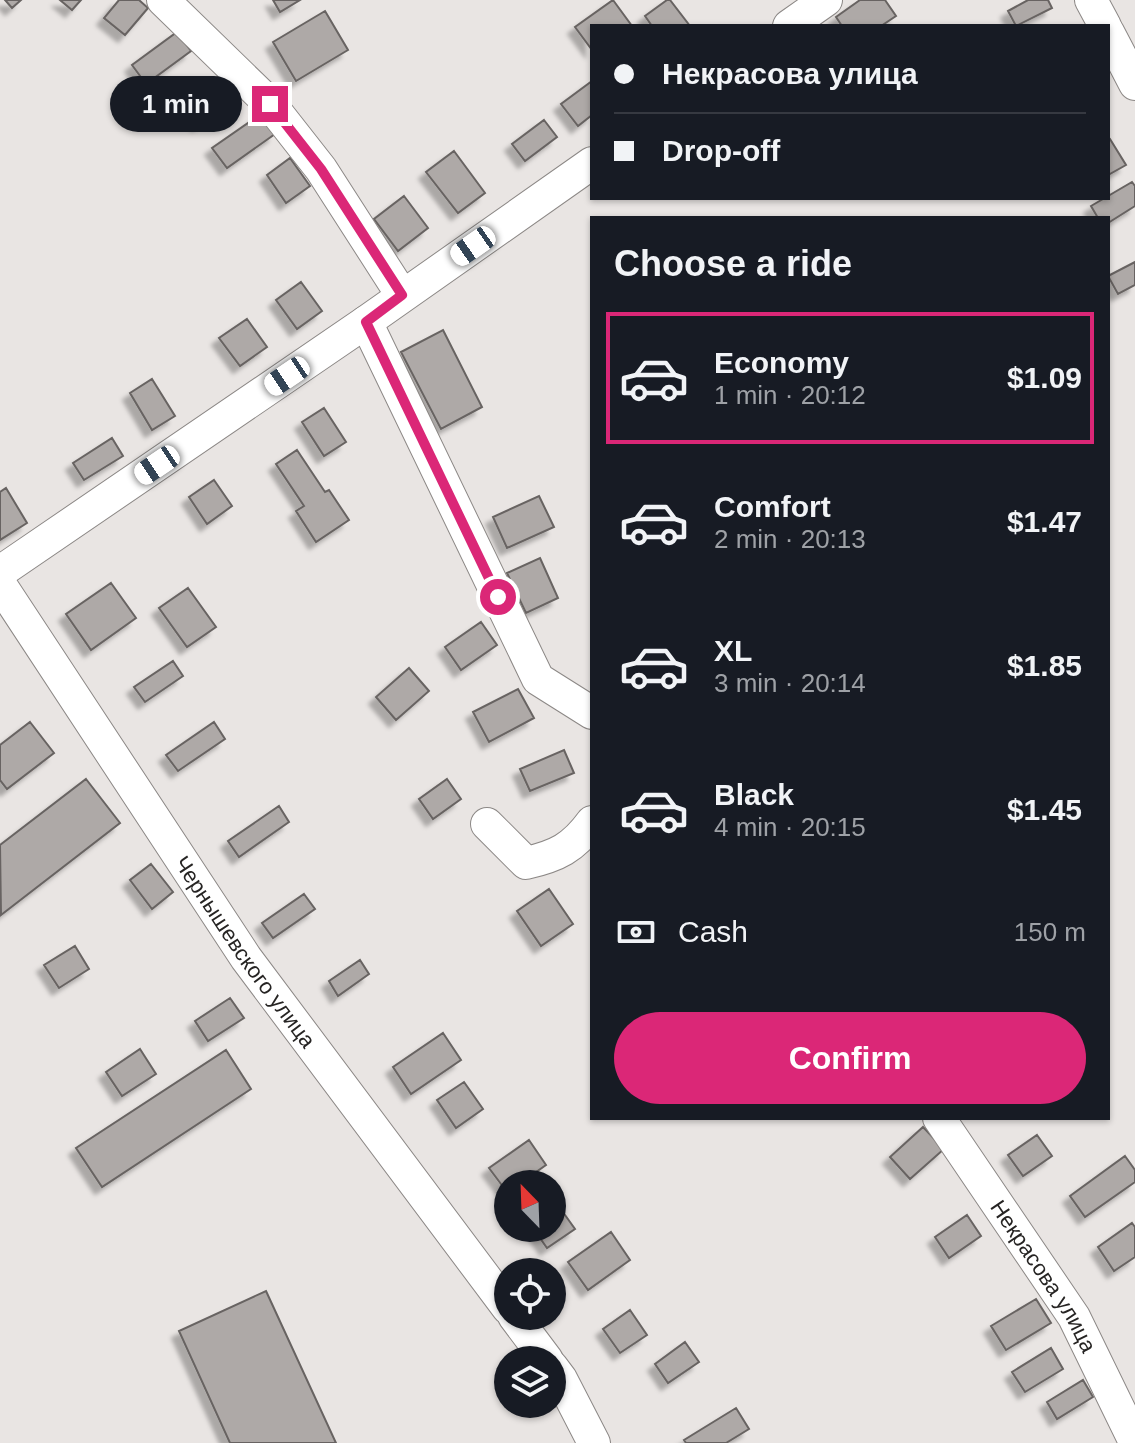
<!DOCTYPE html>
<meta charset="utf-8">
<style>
:root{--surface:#171b24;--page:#20242c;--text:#f1f3f6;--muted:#9ea1a6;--line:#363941;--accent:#db2777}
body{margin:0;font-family:Helvetica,sans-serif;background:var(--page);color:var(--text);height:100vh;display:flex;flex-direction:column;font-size:30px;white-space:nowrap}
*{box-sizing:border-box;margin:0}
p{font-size:26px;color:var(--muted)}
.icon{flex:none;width:44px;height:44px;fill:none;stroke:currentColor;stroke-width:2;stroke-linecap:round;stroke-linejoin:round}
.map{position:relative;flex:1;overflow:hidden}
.details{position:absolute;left:590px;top:216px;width:520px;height:904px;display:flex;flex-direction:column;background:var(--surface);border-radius:0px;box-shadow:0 2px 6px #0004}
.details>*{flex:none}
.top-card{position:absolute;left:590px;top:24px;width:520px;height:176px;border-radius:0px;box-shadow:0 2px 6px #0004;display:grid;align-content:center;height:176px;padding:0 24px;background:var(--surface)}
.needle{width:52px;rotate:337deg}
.fabs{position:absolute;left:494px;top:1170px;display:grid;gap:16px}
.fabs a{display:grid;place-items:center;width:72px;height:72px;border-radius:50%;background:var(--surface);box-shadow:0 2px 6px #0004;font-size:40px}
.end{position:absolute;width:36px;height:36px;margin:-18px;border:10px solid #db2777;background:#fff;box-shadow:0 0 0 4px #fff}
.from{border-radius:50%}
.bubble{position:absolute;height:56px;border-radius:28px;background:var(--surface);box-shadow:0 2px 6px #0004;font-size:26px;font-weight:600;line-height:56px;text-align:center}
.car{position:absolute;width:24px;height:48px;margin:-24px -12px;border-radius:10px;box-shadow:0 0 6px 2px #0007;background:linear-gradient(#fff 24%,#345 0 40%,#fff 0 76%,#345 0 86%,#fff 0)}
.top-card b{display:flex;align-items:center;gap:28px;height:76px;font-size:30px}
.top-card b+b{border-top:2px solid var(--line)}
.top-card i{width:20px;height:20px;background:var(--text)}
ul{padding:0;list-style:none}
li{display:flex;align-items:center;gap:24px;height:132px;margin:0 16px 12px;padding:0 8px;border:4px solid transparent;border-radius:0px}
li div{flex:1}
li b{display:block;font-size:30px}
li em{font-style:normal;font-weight:600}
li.selected{border-color:var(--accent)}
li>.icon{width:72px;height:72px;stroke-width:1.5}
h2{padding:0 24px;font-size:36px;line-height:96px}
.pay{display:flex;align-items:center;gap:20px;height:88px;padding:0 24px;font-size:30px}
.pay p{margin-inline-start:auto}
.action{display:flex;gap:16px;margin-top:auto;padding:16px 24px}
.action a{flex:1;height:92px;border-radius:48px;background:var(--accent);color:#fff;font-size:32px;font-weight:600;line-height:92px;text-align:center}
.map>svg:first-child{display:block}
.building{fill:#aea9a7;stroke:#686462;stroke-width:2;filter:url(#shadow)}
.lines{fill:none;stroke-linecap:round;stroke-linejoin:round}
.minor-casing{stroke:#8c8886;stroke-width:34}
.minor{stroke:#fff;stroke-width:32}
.route{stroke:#db2777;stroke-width:10}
.labels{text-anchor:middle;stroke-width:8;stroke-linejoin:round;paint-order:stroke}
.street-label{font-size:22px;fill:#262423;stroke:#e9e5e3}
</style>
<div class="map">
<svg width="1135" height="1443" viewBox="0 0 1135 1443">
<defs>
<filter id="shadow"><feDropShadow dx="-7" dy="7" stdDeviation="2" flood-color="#0004"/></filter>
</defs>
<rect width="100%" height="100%" fill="#e9e5e3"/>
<path class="building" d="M 5,0 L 21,0 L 12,8 Z
M 60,0 L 81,0 L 72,10 Z
M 119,0 L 139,0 L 148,8 L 125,35 L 104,18 Z
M 273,0 L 300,0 L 280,12 Z
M 613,0 L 632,26 L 592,26 L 592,50 L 575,27 Z
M 667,0 L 670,0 L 690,26 L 652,26 L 645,16 Z
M 860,0 L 885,0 L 896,16 L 881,26 L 842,26 L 836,17 Z
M 1028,0 L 1048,0 L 1052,8 L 1016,26 L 1008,11 Z
M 325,11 L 348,50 L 296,81 L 273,42 Z
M 177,32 L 191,51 L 146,84 L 132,65 Z
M 222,74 L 238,95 L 199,124 L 183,103 Z
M 592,81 L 592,115 L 578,126 L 561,104 Z
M 261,114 L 275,134 L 227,168 L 212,148 Z
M 544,120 L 557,137 L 525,161 L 512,144 Z
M 1110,139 L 1126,165 L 1108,175 L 1108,140 Z
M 454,151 L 485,193 L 458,213 L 426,172 Z
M 290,158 L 310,186 L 286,203 L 267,175 Z
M 1132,182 L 1135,186 L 1135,206 L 1108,223 L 1108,218 L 1098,218 L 1091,206 Z
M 404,196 L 428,228 L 398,251 L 374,219 Z
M 1135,262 L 1135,285 L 1118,294 L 1108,276 Z
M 301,282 L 322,311 L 297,329 L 276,300 Z
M 247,319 L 267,347 L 240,366 L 219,338 Z
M 443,330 L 482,407 L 441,429 L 401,352 Z
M 152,379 L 175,416 L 152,430 L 130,393 Z
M 324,408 L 346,442 L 324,456 L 302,422 Z
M 112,438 L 123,456 L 84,480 L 73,463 Z
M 297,450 L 325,492 L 329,490 L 349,520 L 316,542 L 296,511 L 304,506 L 276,464 Z
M 214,480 L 232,506 L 207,524 L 189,497 Z
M 6,488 L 27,523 L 0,540 L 0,492 Z
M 539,496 L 554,527 L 507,548 L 493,517 Z
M 540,558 L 558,598 L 526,613 L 507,573 Z
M 111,583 L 136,618 L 91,650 L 66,614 Z
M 188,588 L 216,627 L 187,647 L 159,608 Z
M 481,622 L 497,645 L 461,670 L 445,647 Z
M 173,661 L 183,676 L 145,702 L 134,687 Z
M 409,668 L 429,691 L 396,720 L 376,697 Z
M 518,689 L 534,718 L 489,742 L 473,712 Z
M 30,722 L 54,753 L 7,789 L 0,780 L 0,745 Z
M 214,722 L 225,739 L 178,771 L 166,755 Z
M 564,750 L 574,773 L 530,791 L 520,769 Z
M 86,779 L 120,823 L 1,915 L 0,845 Z
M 447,779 L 461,799 L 433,819 L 419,799 Z
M 279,806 L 289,822 L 239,857 L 228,841 Z
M 151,864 L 173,892 L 152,909 L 130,880 Z
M 549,889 L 573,924 L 541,946 L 517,911 Z
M 304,894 L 315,909 L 273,938 L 262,923 Z
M 75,946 L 89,969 L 59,988 L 44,965 Z
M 360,960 L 369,974 L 338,996 L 329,981 Z
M 230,998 L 244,1018 L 208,1041 L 195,1021 Z
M 443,1033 L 461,1060 L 411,1094 L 393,1067 Z
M 140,1049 L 156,1074 L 122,1096 L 106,1072 Z
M 226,1050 L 251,1089 L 102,1187 L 76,1148 Z
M 464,1082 L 483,1109 L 456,1128 L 437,1100 Z
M 923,1127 L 944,1149 L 910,1179 L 890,1157 Z
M 1037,1135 L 1052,1156 L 1023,1176 L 1008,1155 Z
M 529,1140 L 546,1165 L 519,1184 L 508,1184 L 507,1192 L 489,1168 Z
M 1125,1156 L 1135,1170 L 1135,1182 L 1085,1217 L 1070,1196 Z
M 555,1201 L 575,1229 L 547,1248 L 533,1228 L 552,1228 L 552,1203 Z
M 967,1215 L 981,1236 L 949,1258 L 935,1237 Z
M 1132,1223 L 1135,1227 L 1135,1257 L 1114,1271 L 1098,1247 Z
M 611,1232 L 630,1260 L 588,1290 L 568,1262 Z
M 266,1291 L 336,1443 L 230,1443 L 179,1331 Z
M 1036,1299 L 1051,1323 L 1006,1350 L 991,1326 Z
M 630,1310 L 647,1335 L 620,1353 L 603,1329 Z
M 685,1342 L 699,1362 L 668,1383 L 655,1364 Z
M 1051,1348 L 1063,1369 L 1025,1392 L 1012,1372 Z
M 1083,1380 L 1093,1397 L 1057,1419 L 1047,1402 Z
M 736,1408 L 749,1429 L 726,1443 L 686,1443 L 684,1440 Z"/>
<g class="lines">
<defs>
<g id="minor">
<path d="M 163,0 L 270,104 L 321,169 L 402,295"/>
<path d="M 1091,0 L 1105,26"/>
<path d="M 789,26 L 826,0"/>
<path d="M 1108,32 L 1135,84"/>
<path d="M 366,322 L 538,679 L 592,713"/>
<path d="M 0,572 L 366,322 L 592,163"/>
<path id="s1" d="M 0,584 L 246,958 L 508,1308"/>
<path d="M 487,824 L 526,863 C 557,856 573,848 592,822"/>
<path id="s2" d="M 939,1118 L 1074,1317 L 1135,1442"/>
<path d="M 514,1316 L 547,1360"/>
<path d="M 552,1367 L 561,1379 L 594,1443"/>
</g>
</defs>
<use href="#minor" class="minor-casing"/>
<use href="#minor" class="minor"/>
</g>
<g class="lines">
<path class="route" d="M 270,104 L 321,169 L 402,295 L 366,322 L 498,597"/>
</g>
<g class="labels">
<g class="street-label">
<text dy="8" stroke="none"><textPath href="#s1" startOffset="442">Чернышевского улица</textPath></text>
<text dy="8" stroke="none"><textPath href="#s2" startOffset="190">Некрасова улица</textPath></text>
</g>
</g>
</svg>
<div class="fabs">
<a><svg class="needle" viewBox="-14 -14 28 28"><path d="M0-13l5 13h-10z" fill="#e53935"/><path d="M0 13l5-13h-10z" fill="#9ea1a6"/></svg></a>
<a><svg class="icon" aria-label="locate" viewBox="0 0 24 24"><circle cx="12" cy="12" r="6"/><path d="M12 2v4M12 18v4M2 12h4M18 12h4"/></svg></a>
<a><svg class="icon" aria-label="layers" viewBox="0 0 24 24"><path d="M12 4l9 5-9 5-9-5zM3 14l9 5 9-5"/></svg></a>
</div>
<i class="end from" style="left:498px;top:597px"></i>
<i class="end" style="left:270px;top:104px"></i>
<div class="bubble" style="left:110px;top:76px;width:132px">1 min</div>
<i class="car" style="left:473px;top:246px;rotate:235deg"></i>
<i class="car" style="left:287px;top:376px;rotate:236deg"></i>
<i class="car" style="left:157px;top:465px;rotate:236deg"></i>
<div class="top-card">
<b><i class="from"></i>Некрасова улица</b>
<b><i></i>Drop-off</b>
</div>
<section class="details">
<h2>Choose a ride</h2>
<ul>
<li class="selected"><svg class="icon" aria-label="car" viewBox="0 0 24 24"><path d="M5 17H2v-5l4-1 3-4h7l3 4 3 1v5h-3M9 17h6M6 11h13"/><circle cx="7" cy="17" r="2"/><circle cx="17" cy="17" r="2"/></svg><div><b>Economy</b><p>1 min · 20:12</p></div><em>$1.09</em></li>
<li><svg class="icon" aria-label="car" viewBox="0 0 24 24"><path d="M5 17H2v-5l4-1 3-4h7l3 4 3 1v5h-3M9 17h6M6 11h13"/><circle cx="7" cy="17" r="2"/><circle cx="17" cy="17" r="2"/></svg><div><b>Comfort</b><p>2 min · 20:13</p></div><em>$1.47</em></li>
<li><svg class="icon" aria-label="car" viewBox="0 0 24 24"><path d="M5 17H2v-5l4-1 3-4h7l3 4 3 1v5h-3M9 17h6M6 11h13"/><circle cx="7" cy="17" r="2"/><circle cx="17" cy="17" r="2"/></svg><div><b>XL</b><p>3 min · 20:14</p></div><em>$1.85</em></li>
<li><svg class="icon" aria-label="car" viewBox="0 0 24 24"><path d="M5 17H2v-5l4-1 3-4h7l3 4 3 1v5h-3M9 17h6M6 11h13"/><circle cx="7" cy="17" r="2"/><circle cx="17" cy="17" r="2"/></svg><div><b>Black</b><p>4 min · 20:15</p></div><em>$1.45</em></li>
</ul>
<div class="pay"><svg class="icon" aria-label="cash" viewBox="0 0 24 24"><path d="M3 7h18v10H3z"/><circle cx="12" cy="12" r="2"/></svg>Cash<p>150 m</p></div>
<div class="action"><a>Confirm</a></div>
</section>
</div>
